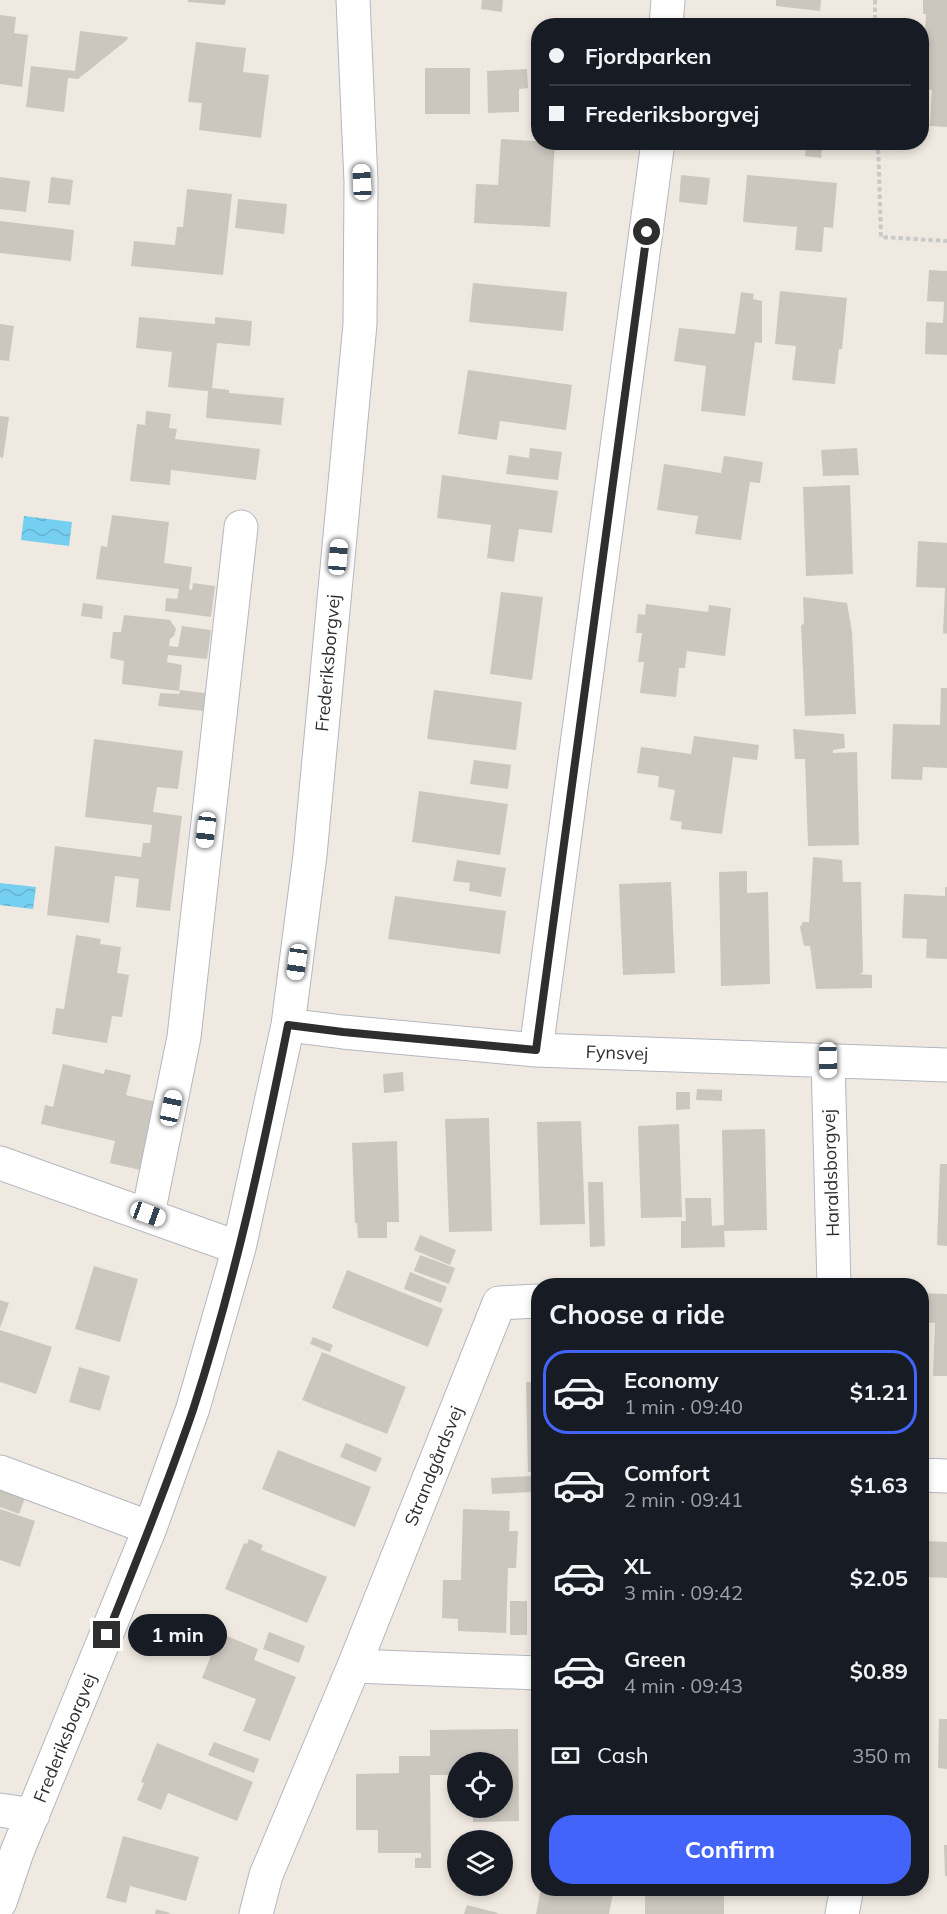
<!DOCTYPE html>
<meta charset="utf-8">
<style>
:root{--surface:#171b24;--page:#20242c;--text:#f1f3f6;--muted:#9ea1a6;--line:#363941;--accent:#4264fb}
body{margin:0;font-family:Mulish,sans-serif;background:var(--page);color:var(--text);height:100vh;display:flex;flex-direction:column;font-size:22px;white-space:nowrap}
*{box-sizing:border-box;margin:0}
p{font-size:20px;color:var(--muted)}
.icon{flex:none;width:33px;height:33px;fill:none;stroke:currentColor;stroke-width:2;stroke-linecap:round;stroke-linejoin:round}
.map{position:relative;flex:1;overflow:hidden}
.panel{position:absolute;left:531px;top:1278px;width:398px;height:618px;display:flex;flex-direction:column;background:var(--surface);border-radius:24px;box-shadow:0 3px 9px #0003}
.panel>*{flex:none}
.guide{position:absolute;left:531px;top:18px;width:398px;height:132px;border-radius:24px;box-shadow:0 3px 9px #0003;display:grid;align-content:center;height:132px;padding:0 18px;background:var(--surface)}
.tools{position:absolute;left:447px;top:1752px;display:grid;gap:12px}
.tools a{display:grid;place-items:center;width:66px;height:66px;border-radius:50%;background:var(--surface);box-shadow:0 3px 9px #0003;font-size:30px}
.end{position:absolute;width:27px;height:27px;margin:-14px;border:8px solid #2e2e2e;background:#fff;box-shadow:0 0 0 3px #fff}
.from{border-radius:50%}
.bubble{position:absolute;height:42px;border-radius:21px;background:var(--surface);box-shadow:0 3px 9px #0003;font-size:20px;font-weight:700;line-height:42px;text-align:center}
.car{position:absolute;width:18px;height:36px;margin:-18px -9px;border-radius:8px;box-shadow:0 0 4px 2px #0007;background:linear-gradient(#fff 24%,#345 0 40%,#fff 0 76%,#345 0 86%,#fff 0)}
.guide b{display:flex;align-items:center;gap:21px;height:57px;font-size:22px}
.guide b+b{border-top:2px solid var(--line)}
.guide i{width:15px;height:15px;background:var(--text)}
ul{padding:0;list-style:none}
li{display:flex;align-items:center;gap:18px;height:84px;margin:0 12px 9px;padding:0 6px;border:3px solid transparent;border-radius:24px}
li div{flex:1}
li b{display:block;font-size:22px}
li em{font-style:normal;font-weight:700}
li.on{border-color:var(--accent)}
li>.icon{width:54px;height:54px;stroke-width:1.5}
h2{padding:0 18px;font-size:27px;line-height:72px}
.pay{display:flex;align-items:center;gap:15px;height:66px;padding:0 18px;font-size:22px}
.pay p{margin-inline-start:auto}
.cta{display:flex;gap:12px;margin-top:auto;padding:12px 18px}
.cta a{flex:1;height:69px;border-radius:24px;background:var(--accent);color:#fff;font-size:24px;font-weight:700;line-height:69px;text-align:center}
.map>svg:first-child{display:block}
.water{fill:url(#water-waves)}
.building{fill:#cbc7bf}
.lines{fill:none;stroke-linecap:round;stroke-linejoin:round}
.minor-casing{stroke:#b4b7c1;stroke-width:35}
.path{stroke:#c9c9c9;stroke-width:4;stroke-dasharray:4.5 3;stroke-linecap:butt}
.minor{stroke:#fff;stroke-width:33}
.route{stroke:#2e2e2e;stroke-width:8}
.labels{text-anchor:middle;stroke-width:5;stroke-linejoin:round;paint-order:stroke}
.street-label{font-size:18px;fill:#2e2e2e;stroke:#fff}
</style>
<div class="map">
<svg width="947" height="1914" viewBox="0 0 947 1914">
<defs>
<pattern id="water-waves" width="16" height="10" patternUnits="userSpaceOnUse" patternTransform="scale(1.5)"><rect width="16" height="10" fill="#75cff0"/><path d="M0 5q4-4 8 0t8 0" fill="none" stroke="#66b2ce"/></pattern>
</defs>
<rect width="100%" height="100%" fill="#efe9e1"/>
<path class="water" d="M 24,516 L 72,522 L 69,546 L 21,540 Z
M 0,883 L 36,887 L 33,909 L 0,905 Z"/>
<path class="building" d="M 188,0 L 226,0 L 225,5 L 188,2 Z
M 482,0 L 503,0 L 502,12 L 481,9 Z
M 776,0 L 821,0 L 820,11 L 776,6 Z
M 923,0 L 947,0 L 947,127 L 930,126 L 932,90 L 926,89 L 928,52 L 924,52 L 926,14 L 923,14 Z
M 0,15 L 16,17 L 14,33 L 28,35 L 22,87 L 0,84 Z
M 80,31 L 128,37 L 127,40 L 78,79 L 68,78 L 64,112 L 26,107 L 31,66 L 75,71 Z
M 196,42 L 246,48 L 243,72 L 269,75 L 261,138 L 199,130 L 202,103 L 188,102 Z
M 425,68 L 470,68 L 470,114 L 425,114 Z
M 527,69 L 528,88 L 519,89 L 519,112 L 488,113 L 487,71 Z
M 501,139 L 555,142 L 550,227 L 474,223 L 476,184 L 498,185 Z
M 807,142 L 823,142 L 821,158 L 805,156 Z
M 681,175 L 710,178 L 707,205 L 679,202 Z
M 747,175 L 837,183 L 833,228 L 824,227 L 822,252 L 795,250 L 797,227 L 743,222 Z
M 0,177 L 30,181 L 26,212 L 0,209 Z
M 51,177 L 73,180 L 70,205 L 48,203 Z
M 187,189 L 232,194 L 223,275 L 131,266 L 134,241 L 175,245 L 177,227 L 183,227 Z
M 238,199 L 287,204 L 284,234 L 235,228 Z
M 0,221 L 74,230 L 71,261 L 0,253 Z
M 929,270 L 947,271 L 947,355 L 925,354 L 926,322 L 943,323 L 944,302 L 927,301 Z
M 473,283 L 567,292 L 563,331 L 469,322 Z
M 780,291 L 847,298 L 842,349 L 839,349 L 835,384 L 792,380 L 796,346 L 775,344 Z
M 741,292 L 754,294 L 753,299 L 762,301 L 762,343 L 755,342 L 745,416 L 701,411 L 706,366 L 674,361 L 679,328 L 735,334 Z
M 139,317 L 215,324 L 215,317 L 252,321 L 250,346 L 217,343 L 212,388 L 229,390 L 229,393 L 284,398 L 281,425 L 206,418 L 208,391 L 168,387 L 172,352 L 136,348 Z
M 0,324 L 14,326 L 9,361 L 0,360 Z
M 468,370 L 572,385 L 566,430 L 500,421 L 497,440 L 458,434 Z
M 146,411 L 171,414 L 169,428 L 177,429 L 175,439 L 260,449 L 256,480 L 171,470 L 170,485 L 130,481 L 137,424 L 145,425 Z
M 0,416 L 9,417 L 3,458 L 0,457 Z
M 530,448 L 562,452 L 558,480 L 506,474 L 509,455 L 529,458 Z
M 857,448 L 859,475 L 823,476 L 821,450 Z
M 724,456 L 763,462 L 760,483 L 750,482 L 741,540 L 695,534 L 698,516 L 657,510 L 664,464 L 721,473 Z
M 442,475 L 558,491 L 552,533 L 519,529 L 514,562 L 487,558 L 491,525 L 437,518 Z
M 850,485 L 853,574 L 806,576 L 803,487 Z
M 112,515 L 169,522 L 164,563 L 192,567 L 189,589 L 192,590 L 193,583 L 215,586 L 211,617 L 165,611 L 166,598 L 177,599 L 179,589 L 96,579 L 101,546 L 107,547 Z
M 918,541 L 947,543 L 947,634 L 943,633 L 945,588 L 916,587 Z
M 501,592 L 543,597 L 532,680 L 490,674 Z
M 803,597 L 847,603 L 852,632 L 856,714 L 805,716 L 801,625 L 804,624 Z
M 83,603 L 103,606 L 102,619 L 81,616 Z
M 646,604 L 708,612 L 709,605 L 731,608 L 725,656 L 687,651 L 685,668 L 679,668 L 676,697 L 640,693 L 644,662 L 638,662 L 642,633 L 636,633 L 638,614 L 645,615 Z
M 124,615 L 170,620 L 176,629 L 174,636 L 170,639 L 169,646 L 178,647 L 182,626 L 211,630 L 207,659 L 168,655 L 167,662 L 182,665 L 179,691 L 122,684 L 124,661 L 110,658 L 113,632 L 121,632 Z
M 941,688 L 947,688 L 947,768 L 923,767 L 922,780 L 891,779 L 893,724 L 940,725 Z
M 180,690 L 205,693 L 204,711 L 158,706 L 160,693 L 179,694 Z
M 434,690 L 522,702 L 516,750 L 427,739 Z
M 793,729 L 844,734 L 845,748 L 833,750 L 833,753 L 857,752 L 859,845 L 808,846 L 805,759 L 795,759 Z
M 694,736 L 759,745 L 757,760 L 733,757 L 722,834 L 681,829 L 682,822 L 670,820 L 675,790 L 658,787 L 659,776 L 637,773 L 641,747 L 691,754 Z
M 94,739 L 183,751 L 178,789 L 157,787 L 153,812 L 182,816 L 170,911 L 136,907 L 139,879 L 115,876 L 109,923 L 47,915 L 55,846 L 141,857 L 143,843 L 150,843 L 152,825 L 85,817 Z
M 474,760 L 511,765 L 508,789 L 470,784 Z
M 419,791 L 508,804 L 500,855 L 412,842 Z
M 813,857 L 842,860 L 843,882 L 861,882 L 863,972 L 860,974 L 872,975 L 872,988 L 816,989 L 810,946 L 804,946 L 800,927 L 803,922 L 809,922 Z
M 457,860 L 506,868 L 501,897 L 469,891 L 470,883 L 453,881 Z
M 747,871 L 747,893 L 768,892 L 770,984 L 721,986 L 719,872 Z
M 671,882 L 675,973 L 623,975 L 619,884 Z
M 945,887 L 947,887 L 947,959 L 926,958 L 927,939 L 902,938 L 904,894 L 945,896 Z
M 395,896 L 506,911 L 500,954 L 388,939 Z
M 76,935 L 101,939 L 100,944 L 121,947 L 117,973 L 129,975 L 122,1017 L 112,1016 L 107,1043 L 52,1034 L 56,1008 L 64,1009 Z
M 63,1064 L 104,1074 L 105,1069 L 131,1075 L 126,1095 L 156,1102 L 140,1170 L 110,1163 L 115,1141 L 41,1124 L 45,1105 L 53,1107 Z
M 403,1072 L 404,1091 L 384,1093 L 383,1074 Z
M 697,1089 L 722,1090 L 722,1101 L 696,1100 Z
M 676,1092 L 690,1092 L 690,1109 L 676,1110 Z
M 489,1118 L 492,1231 L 449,1232 L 445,1119 Z
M 581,1121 L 585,1224 L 540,1225 L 537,1122 Z
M 679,1124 L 682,1217 L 641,1218 L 638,1126 Z
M 765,1129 L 767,1230 L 724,1231 L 725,1247 L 681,1248 L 681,1221 L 686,1221 L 685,1198 L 711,1198 L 712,1226 L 724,1225 L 722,1130 Z
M 397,1141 L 399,1222 L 387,1222 L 387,1238 L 358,1238 L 357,1223 L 355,1223 L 352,1143 Z
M 940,1164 L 947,1164 L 947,1246 L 937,1245 Z
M 588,1182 L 603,1182 L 605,1246 L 590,1247 Z
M 420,1235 L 456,1250 L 450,1265 L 414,1250 Z
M 420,1255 L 455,1268 L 449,1284 L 414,1271 Z
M 94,1266 L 138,1279 L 120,1342 L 75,1329 Z
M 347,1270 L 443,1309 L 428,1347 L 332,1308 Z
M 410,1272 L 447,1287 L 441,1303 L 404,1289 Z
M 921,1293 L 947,1294 L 947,1376 L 933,1376 L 935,1323 L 921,1322 Z
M 0,1300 L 9,1303 L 0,1328 Z
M 0,1330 L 52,1347 L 36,1394 L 0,1382 Z
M 313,1337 L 333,1345 L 330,1352 L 310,1344 Z
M 322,1352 L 406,1387 L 387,1434 L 302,1400 Z
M 79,1367 L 110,1376 L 100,1411 L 69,1402 Z
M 526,1382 L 538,1382 L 538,1472 L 528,1472 Z
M 346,1443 L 382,1458 L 376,1472 L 340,1457 Z
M 278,1450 L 371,1487 L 355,1527 L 262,1489 Z
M 531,1476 L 532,1492 L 492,1494 L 491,1478 Z
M 0,1490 L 25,1498 L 19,1514 L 0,1507 Z
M 0,1509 L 35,1521 L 20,1567 L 0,1560 Z
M 463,1509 L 510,1511 L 509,1531 L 518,1531 L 516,1568 L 508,1568 L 506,1633 L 458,1631 L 458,1619 L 442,1618 L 443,1580 L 461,1580 Z
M 249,1539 L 263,1545 L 261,1550 L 327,1577 L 307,1623 L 225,1589 L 244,1543 L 247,1544 Z
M 926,1541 L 947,1542 L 947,1578 L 925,1577 Z
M 510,1601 L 527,1601 L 527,1635 L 510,1635 Z
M 165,1614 L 199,1627 L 192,1646 L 157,1633 Z
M 269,1632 L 305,1646 L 299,1663 L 263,1649 Z
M 220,1633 L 258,1649 L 254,1660 L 296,1677 L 270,1741 L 243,1731 L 256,1699 L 202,1678 Z
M 939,1719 L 947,1719 L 947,1769 L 938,1768 Z
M 518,1729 L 519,1821 L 473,1822 L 473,1808 L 502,1808 L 502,1762 L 458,1762 L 458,1775 L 430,1775 L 431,1868 L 415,1868 L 415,1858 L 421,1858 L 421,1853 L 378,1853 L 378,1830 L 356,1830 L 356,1774 L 399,1773 L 399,1756 L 430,1756 L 430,1730 Z
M 214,1742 L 259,1759 L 254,1773 L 208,1755 Z
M 157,1743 L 253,1782 L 237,1821 L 168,1793 L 161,1810 L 137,1800 L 144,1783 L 141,1782 Z
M 123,1836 L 199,1857 L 186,1901 L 130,1886 L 126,1903 L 106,1898 Z
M 944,1845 L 947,1845 L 947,1876 L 945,1876 Z
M 541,1888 L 614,1888 L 609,1914 L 536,1914 Z
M 645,1888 L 724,1888 L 724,1914 L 645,1914 Z
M 467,1905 L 498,1913 L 498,1914 L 464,1914 Z
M 156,1909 L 170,1913 L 170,1914 L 155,1914 Z"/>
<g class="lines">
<defs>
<path id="minor" d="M 666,26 L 668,0
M 288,1025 L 343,1032 L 536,1050 L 947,1065
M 536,1050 L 658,142
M 828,1060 L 834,1286
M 0,1163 L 239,1248
M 148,1214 L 184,1037 L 241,527
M 0,1472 L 150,1528
M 921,1475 L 947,1476
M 354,1666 L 538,1673
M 0,1810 L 33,1815
M 0,1902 L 17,1852 L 150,1528 L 193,1408 L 239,1248 L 288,1025 L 310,855 L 360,324 L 361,182 L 353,0
M 256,1914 L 266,1875 L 354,1666 L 499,1303 L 538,1301
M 842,1914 L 847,1888"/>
</defs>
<use href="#minor" class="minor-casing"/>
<path class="path" d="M 875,0 L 875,26
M 878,142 L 881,237 L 947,241"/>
<use href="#minor" class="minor"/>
</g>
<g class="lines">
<path class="route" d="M 107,1635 C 137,1560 167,1486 193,1410 C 234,1284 262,1155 288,1025 L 343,1032 L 536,1050 L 647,232"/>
</g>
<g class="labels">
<g class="street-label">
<text transform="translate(328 663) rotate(-85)" y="6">Frederiksborgvej</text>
<text transform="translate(617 1053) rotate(2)" y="6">Fynsvej</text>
<text transform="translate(831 1173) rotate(-92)" y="6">Haraldsborgvej</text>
<text transform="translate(434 1466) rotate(-68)" y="6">Strandgårdsvej</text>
<text transform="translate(65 1738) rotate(-68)" y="6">Frederiksborgvej</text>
</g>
</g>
</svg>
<div class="tools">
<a><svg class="icon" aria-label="locate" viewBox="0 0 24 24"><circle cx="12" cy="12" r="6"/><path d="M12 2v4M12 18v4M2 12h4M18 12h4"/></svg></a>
<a><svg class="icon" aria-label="layers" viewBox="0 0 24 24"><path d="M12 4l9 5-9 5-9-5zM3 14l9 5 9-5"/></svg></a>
</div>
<i class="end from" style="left:647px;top:232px"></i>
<i class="end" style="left:107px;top:1635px"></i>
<div class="bubble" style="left:128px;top:1614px;width:99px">1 min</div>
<i class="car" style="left:362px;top:182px;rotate:357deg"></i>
<i class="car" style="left:338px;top:557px;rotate:5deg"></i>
<i class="car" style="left:206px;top:830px;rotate:187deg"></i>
<i class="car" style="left:297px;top:962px;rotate:188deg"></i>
<i class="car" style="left:828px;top:1060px;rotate:179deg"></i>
<i class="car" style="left:171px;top:1108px;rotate:12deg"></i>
<i class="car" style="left:148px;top:1214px;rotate:110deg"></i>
<div class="guide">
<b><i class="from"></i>Fjordparken</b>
<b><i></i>Frederiksborgvej</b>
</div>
<section class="panel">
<h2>Choose a ride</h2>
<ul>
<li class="on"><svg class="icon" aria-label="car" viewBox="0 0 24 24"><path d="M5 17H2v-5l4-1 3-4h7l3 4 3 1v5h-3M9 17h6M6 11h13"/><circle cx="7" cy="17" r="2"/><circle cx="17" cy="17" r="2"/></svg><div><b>Economy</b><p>1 min · 09:40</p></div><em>$1.21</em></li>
<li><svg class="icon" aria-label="car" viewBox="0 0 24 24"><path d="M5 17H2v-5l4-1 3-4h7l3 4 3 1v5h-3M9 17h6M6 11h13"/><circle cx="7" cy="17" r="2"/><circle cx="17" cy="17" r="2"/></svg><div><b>Comfort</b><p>2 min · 09:41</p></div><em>$1.63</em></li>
<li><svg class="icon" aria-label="car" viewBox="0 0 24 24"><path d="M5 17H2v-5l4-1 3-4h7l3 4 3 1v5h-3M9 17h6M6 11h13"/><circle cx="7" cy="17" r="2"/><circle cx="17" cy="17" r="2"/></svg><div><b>XL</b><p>3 min · 09:42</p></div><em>$2.05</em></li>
<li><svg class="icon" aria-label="car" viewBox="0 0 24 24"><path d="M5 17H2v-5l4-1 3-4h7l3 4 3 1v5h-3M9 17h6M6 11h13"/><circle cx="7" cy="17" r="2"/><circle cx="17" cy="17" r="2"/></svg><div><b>Green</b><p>4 min · 09:43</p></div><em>$0.89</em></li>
</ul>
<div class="pay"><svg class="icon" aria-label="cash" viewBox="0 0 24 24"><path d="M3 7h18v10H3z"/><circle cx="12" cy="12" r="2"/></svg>Cash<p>350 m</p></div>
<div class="cta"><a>Confirm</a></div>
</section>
</div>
